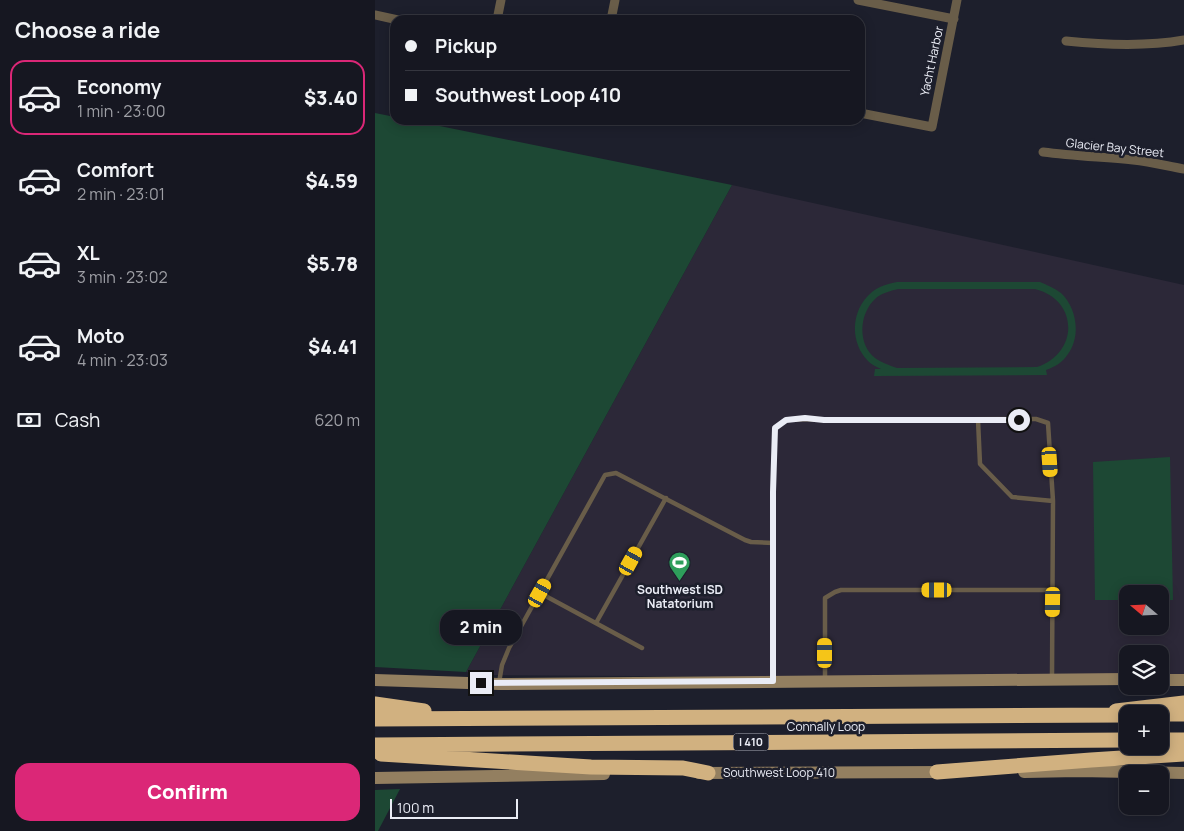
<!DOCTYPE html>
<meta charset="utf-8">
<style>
:root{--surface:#161721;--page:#1f202a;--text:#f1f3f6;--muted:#9e9fa5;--line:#35363f;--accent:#db2777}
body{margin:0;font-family:Manrope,sans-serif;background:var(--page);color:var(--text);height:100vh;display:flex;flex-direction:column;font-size:19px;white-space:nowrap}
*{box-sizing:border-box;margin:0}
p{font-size:16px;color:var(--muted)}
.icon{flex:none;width:28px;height:28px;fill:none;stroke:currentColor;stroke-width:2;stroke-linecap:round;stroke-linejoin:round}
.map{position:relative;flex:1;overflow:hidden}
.drawer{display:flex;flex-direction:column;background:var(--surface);width:375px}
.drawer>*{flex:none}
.guide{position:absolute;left:15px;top:15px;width:475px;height:110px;border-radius:15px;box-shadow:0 2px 12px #0003,0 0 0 1px var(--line);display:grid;align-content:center;height:110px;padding:0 15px;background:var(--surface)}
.needle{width:32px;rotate:289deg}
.controls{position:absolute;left:744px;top:585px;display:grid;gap:10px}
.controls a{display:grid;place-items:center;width:50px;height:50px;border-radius:10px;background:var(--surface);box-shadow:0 2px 12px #0003,0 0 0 1px var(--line);font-size:25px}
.scale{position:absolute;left:15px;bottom:12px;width:128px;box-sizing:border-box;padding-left:5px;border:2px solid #eaecf5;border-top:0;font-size:14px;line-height:18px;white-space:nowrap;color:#eaecf5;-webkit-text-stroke:4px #1d1f2c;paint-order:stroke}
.end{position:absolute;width:22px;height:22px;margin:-11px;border:6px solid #eaecf5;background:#111;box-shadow:0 0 0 2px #111}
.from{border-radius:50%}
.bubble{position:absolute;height:35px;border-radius:15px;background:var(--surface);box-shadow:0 2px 12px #0003,0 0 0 1px var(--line);font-size:16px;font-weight:800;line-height:35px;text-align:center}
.car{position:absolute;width:15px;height:30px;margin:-15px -8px;border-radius:6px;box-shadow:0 0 4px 1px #0007;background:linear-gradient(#f5c518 24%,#345 0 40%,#f5c518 0 76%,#345 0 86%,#f5c518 0)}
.guide b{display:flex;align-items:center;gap:18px;height:48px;font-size:19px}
.guide b+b{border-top:1px solid var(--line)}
.guide i{width:12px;height:12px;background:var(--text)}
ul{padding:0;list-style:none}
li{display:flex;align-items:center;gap:15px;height:75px;margin:0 10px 8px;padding:0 5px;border:2px solid transparent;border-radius:15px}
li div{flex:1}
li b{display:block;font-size:19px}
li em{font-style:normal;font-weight:800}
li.selected{border-color:var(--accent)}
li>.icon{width:45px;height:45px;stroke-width:1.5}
h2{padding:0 15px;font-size:22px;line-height:60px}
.pay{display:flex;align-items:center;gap:12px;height:55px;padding:0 15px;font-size:19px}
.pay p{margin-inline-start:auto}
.button{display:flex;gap:10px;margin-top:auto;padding:10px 15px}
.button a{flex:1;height:58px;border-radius:15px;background:var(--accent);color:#fff;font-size:20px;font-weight:800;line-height:58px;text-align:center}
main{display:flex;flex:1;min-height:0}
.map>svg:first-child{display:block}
.education{fill:#2c2838;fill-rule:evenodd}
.green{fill:#1d4834;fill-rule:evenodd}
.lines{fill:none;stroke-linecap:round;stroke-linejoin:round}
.service{stroke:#695d49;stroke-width:4.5}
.minor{stroke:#695d49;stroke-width:9}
.secondary{stroke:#937f60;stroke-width:12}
.motorway{stroke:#d1b180;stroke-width:15}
.route{stroke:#eaecf5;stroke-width:6}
.labels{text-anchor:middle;stroke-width:5;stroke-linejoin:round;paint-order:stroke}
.shield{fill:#1d1f2c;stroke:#acaeb9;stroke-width:1}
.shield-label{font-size:11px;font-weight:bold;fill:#eaecf5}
.street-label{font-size:12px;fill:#eaecf5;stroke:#1d1f2c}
.poi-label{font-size:12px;font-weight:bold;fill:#eaecf5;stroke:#1d1f2c}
</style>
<main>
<section class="drawer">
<h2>Choose a ride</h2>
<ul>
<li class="selected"><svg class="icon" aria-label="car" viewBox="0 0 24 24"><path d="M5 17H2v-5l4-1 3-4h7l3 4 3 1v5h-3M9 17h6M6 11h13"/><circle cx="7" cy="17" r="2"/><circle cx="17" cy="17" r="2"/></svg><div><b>Economy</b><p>1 min · 23:00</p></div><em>$3.40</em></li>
<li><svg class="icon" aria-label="car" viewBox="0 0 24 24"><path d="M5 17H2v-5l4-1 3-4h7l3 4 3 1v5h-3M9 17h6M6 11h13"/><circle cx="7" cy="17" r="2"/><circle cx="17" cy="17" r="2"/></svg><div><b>Comfort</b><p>2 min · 23:01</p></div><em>$4.59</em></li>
<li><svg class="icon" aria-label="car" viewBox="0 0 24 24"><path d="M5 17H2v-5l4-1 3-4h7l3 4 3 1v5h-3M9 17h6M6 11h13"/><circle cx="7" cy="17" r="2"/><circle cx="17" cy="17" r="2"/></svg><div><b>XL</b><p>3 min · 23:02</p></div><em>$5.78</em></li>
<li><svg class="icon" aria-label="car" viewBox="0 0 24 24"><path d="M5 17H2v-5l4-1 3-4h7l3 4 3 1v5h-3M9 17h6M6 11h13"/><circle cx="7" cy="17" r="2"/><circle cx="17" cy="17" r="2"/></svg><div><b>Moto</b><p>4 min · 23:03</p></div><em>$4.41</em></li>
</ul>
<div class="pay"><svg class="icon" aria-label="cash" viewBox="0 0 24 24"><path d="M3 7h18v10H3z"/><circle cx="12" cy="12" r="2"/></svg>Cash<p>620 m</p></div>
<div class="button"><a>Confirm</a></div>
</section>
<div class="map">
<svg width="809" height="831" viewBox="0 0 809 831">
<rect width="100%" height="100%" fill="#1d1f2c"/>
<path class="education" d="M 357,185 L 809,285 L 809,674 L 785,674 L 785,654 L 752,654 L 752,675 L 436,677 L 112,675 L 91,672 ZM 752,594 L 785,594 L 785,626 L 752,626 Z"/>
<path class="green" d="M 0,113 L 20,117 L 20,120 L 35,120 L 357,185 L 91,672 L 0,667 Z
M 522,282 L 665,282 C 672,285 679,288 686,293 C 702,308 706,336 693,354 C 688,362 680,367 671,370 L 672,375 L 499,376 L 500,369 L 506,369 C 502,367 497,365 493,361 C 474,342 476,309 497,292 C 504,286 513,284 522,282 ZM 523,289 L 660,289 C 704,300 704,353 662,367 L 522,368 C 514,365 507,363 500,358 C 482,344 484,313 501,298 C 507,293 515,291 523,289 Z
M 795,457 L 798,600 L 785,600 L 785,594 L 752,594 L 752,600 L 720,600 L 718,462 Z
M 25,789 L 3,831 L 0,831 L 0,790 Z"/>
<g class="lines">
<path class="service" d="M 603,420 L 605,464 L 637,497 L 678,501
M 165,593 L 267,648
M 221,623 L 291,498
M 450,679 L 450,598 L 460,592 L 466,590 L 678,590
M 398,680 L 398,492 L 400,428 L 411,420 L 430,419 L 449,420 L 661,419 L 673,423 L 678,501 L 677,678
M 124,683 L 127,665 L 134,648 L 230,475 L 241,473 L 370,540 L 376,542 L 398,543"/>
<path class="minor" d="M 483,0 L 579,19
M 0,15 L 23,20
M 122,20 L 126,0
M 236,20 L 240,0
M 691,41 C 730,45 770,47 809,40
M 485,113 L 557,127 L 582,0
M 668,152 C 698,156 728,157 758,160 C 776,162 792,166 809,169"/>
<path class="secondary" d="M 0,680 L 124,684 L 752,679
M 785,680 L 809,680
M 649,772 L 704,771 L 809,773
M 324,773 L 572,772
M 0,778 L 229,774"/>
<path class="motorway" d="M 0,704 L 49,711
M 741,711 L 809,703
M 785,714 L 809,714
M 0,719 L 752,715
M 785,740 L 809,740
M 0,745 L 752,740
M 6,754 L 216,767 L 308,768 L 333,773
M 562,772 L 716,760 L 809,754"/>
</g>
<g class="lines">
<path class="route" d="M 106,683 L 398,681 L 398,492 L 400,428 L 411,420 L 430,418 L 449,420 L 644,420"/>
</g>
<defs>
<symbol id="stadium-pin" viewBox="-11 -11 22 30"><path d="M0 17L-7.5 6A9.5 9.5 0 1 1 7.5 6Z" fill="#2e9e5b" stroke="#1d1f2c"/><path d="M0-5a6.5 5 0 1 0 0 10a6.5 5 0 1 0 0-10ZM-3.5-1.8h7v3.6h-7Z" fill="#fff"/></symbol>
</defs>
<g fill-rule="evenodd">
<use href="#stadium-pin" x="292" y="550" width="25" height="34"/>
</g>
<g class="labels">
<rect class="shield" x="358.5" y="733.5" width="35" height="17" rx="4"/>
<g class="shield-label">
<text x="376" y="746">I 410</text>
</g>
<g class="street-label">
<text transform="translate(557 61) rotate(-78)" y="4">Yacht Harbor</text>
<text transform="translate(740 148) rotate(6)" y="4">Glacier Bay Street</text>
<text x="451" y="731">Connally Loop</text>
<text x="404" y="777">Southwest Loop 410</text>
</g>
<g class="poi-label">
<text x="305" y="594">Southwest ISD<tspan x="305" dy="14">Natatorium</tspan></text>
</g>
</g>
</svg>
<div class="controls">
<a><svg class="needle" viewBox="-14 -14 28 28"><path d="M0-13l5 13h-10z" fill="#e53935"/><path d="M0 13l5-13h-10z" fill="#9e9fa5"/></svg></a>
<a><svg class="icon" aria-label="layers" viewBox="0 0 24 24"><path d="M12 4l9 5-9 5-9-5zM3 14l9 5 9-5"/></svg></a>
<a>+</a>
<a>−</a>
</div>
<div class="scale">100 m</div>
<i class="end from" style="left:644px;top:420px"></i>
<i class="end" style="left:106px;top:683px"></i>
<div class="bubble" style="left:65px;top:610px;width:82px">2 min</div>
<i class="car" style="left:675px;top:462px;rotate:176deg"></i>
<i class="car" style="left:256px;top:561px;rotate:29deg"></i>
<i class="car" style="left:562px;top:590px;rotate:270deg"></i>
<i class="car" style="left:165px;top:593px;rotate:29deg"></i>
<i class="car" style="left:678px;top:602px;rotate:181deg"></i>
<i class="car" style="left:450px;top:653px;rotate:0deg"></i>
<div class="guide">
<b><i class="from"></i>Pickup</b>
<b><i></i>Southwest Loop 410</b>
</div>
</div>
</main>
